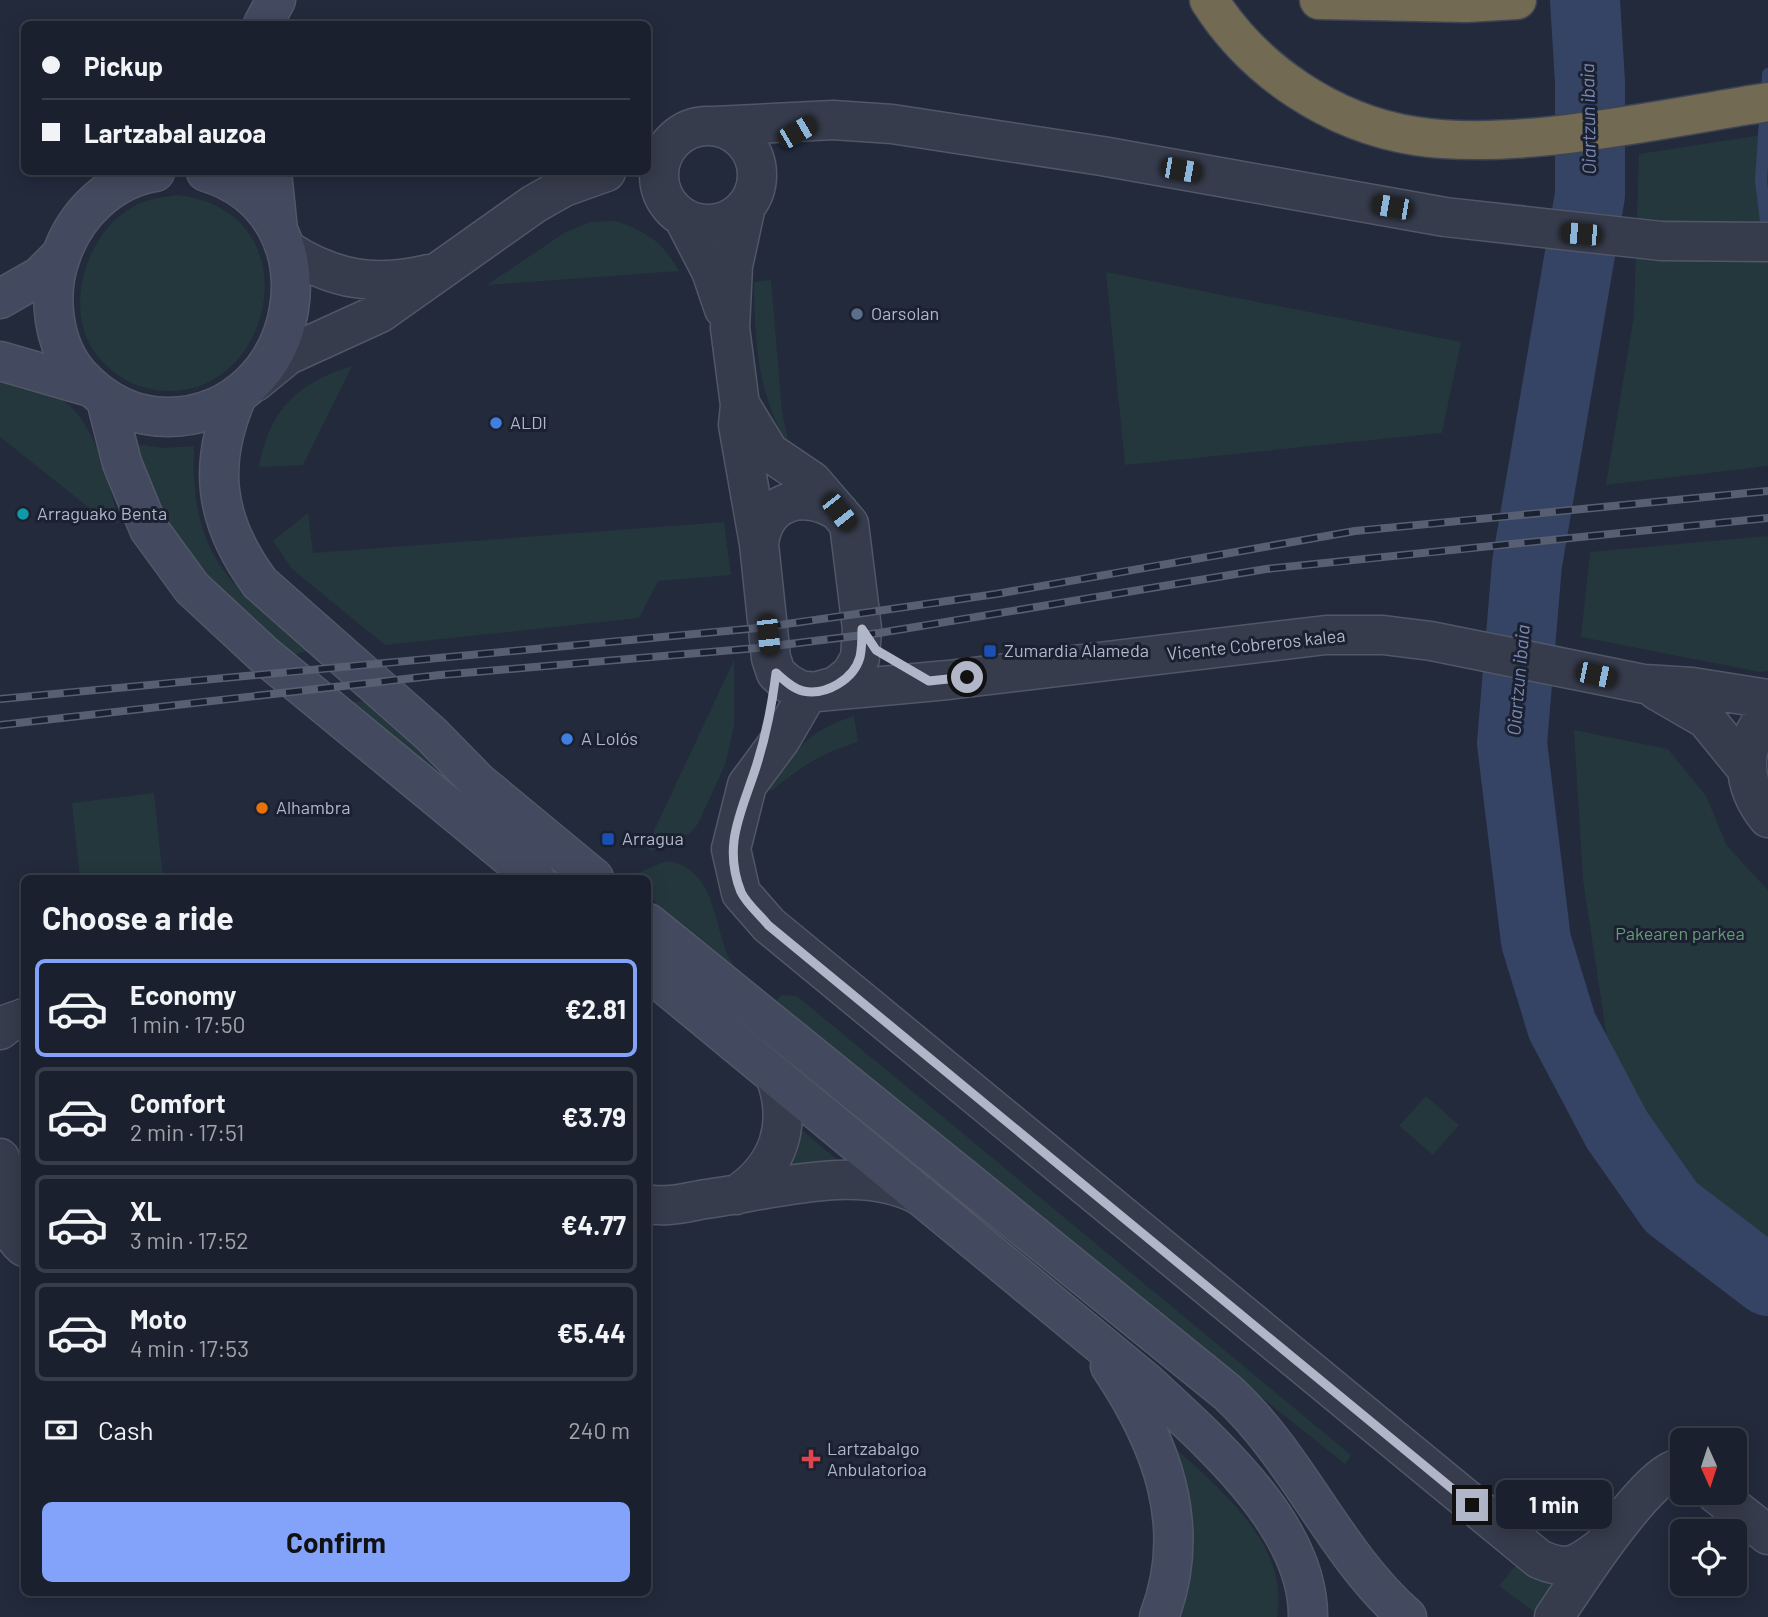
<!DOCTYPE html>
<meta charset="utf-8">
<style>
:root{--surface:#1a202d;--page:#232835;--text:#f1f3f6;--muted:#9fa3aa;--line:#383e49;--accent:#83a3fb}
body{margin:0;font-family:Barlow,sans-serif;background:var(--page);color:var(--text);height:100vh;display:flex;flex-direction:column;font-size:26px;white-space:nowrap}
*{box-sizing:border-box;margin:0}
p{font-size:23px;color:var(--muted)}
.icon{flex:none;width:38px;height:38px;fill:none;stroke:currentColor;stroke-width:2;stroke-linecap:round;stroke-linejoin:round}
.map{position:relative;flex:1;overflow:hidden}
.side{position:absolute;left:21px;top:875px;width:630px;height:721px;display:flex;flex-direction:column;background:var(--surface);border-radius:10px;box-shadow:0 4px 18px #0003,0 0 0 2px var(--line)}
.side>*{flex:none}
.banner{position:absolute;left:21px;top:21px;width:630px;height:154px;border-radius:10px;box-shadow:0 4px 18px #0003,0 0 0 2px var(--line);display:grid;align-content:center;height:154px;padding:0 21px;background:var(--surface)}
.needle{width:46px;rotate:177deg}
.fabs{position:absolute;left:1670px;top:1428px;display:grid;gap:14px}
.fabs a{display:grid;place-items:center;width:77px;height:77px;border-radius:10px;background:var(--surface);box-shadow:0 4px 18px #0003,0 0 0 2px var(--line);font-size:35px}
.end{position:absolute;width:32px;height:32px;margin:-16px;border:9px solid #b1b7c8;background:#111;box-shadow:0 0 0 4px #111}
.from{border-radius:50%}
.bubble{position:absolute;height:49px;border-radius:10px;background:var(--surface);box-shadow:0 4px 18px #0003,0 0 0 2px var(--line);font-size:23px;font-weight:700;line-height:49px;text-align:center}
.car{position:absolute;width:21px;height:42px;margin:-21px -10px;border-radius:9px;box-shadow:0 0 5px 2px #0007;background:linear-gradient(#222 24%,#8ab4d8 0 40%,#222 0 76%,#8ab4d8 0 86%,#222 0)}
.banner b{display:flex;align-items:center;gap:24px;height:66px;font-size:26px}
.banner b+b{border-top:2px solid var(--line)}
.banner i{width:18px;height:18px;background:var(--text)}
ul{padding:0;list-style:none}
li{display:flex;align-items:center;gap:21px;height:98px;margin:0 14px 10px;padding:0 7px;border:4px solid var(--line);border-radius:10px}
li div{flex:1}
li b{display:block;font-size:26px}
li em{font-style:normal;font-weight:700}
li.selected{border-color:var(--accent)}
li>.icon{width:63px;height:63px;stroke-width:1.5}
h2{padding:0 21px;font-size:32px;line-height:84px}
.pay{display:flex;align-items:center;gap:18px;height:77px;padding:0 21px;font-size:26px}
.pay p{margin-inline-start:auto}
.action{display:flex;gap:14px;margin-top:auto;padding:14px 21px}
.action a{flex:1;height:80px;border-radius:10px;background:var(--accent);color:#111;font-size:28px;font-weight:700;line-height:80px;text-align:center}
.map>svg:first-child{display:block}
.green{fill:#24373d}
.lines{fill:none;stroke-linecap:round;stroke-linejoin:round}
.stream{stroke:#354364;stroke-width:12}
.river{stroke:#354364;stroke-width:70}
.minor-casing{stroke:#515767;stroke-width:41}
.secondary-casing{stroke:#515767;stroke-width:41}
.motorway-casing{stroke:#3e4454;stroke-width:41}
.minor{stroke:#363c4c;stroke-width:38}
.secondary{stroke:#434a5f;stroke-width:38}
.motorway{stroke:#726a52;stroke-width:38}
.rail-casing{stroke:#575f73;stroke-width:8}
.rail{stroke:#1b2131;stroke-width:5;stroke-dasharray:16;stroke-linecap:butt}
.route{stroke:#b1b7c8;stroke-width:9}
.service-dot{fill:#5c6f8a;stroke:#1b2131;stroke-width:2.5}
.shop-dot{fill:#3f7fe0;stroke:#1b2131;stroke-width:2.5}
.culture-dot{fill:#0f9aa8;stroke:#1b2131;stroke-width:2.5}
.transit-dot{fill:#1a4fb4;stroke:#1b2131;stroke-width:2.5}
.food-dot{fill:#e8710a;stroke:#1b2131;stroke-width:2.5}
.health-dot{fill:#e0444e;stroke:#1b2131;stroke-width:2.5}
.labels{text-anchor:middle;stroke-width:6;stroke-linejoin:round;paint-order:stroke}
.poi-label{font-size:18px;fill:#b1b7c8;stroke:#1b2131;text-anchor:start}
.street-label{font-size:18px;fill:#b1b7c8;stroke:#1b2131}
.park-label{font-size:18px;fill:#679979;stroke:#1b2131}
.water-label{font-size:19px;font-style:italic;fill:#7889b1;stroke:#1b2131}
</style>
<div class="map">
<svg width="1768" height="1617" viewBox="0 0 1768 1617">
<rect width="100%" height="100%" fill="#222a3c"/>
<path class="green" d="M 1768,134 L 1768,466 L 1606,485 L 1634,315 L 1639,154 Z
M 177,195 C 322,211 270,418 146,388 C 123,382 100,364 89,343 C 66,297 90,228 136,205 C 148,199 163,197 177,195 Z
M 617,221 C 649,234 662,241 679,271 L 487,285 L 564,233 L 590,222 Z
M 1106,272 L 1461,342 L 1442,433 L 1125,465 Z
M 771,280 L 782,412 L 790,449 C 757,393 755,346 754,282 Z
M 352,366 L 303,465 L 259,467 C 269,410 297,383 352,366 Z
M 0,377 C 17,382 36,385 52,393 C 96,415 108,481 119,523 L 107,522 L 0,437 Z
M 132,443 L 163,448 L 194,446 C 190,556 230,586 308,651 L 284,657 L 237,619 L 175,541 Z
M 308,513 L 313,553 L 724,522 L 731,575 L 658,581 L 639,618 L 385,645 L 292,569 L 273,541 Z
M 1768,536 L 1768,671 L 1760,672 L 1581,637 L 1590,552 Z
M 734,660 L 734,726 L 725,765 L 698,824 L 690,833 L 652,851 L 646,848 Z
M 364,701 L 417,742 L 570,878 L 555,878 L 339,704 Z
M 854,716 L 858,742 C 823,752 799,768 771,791 L 768,788 C 795,751 808,730 854,716 Z
M 1574,730 L 1668,749 L 1706,796 L 1727,846 L 1768,890 L 1768,1249 L 1708,1199 L 1612,1071 L 1583,880 Z
M 154,793 L 163,878 L 80,878 L 72,803 Z
M 666,861 C 714,867 713,919 728,956 C 732,965 742,974 748,982 C 717,958 648,922 648,878 L 641,878 L 638,873 Z
M 781,995 L 797,996 L 1351,1455 L 1345,1464 L 773,1006 Z
M 1426,1096 L 1459,1125 L 1433,1155 L 1399,1126 Z
M 798,1127 L 853,1173 L 778,1175 Z
M 1173,1446 C 1220,1490 1290,1544 1277,1617 L 1171,1617 Z
M 1517,1564 L 1549,1584 L 1549,1595 L 1537,1614 L 1499,1586 Z"/>
<g class="lines">
<path class="stream" d="M 1768,238 L 1761,181 L 1768,74"/>
<path class="river" d="M 1585,0 L 1590,82 L 1590,195 L 1527,564 L 1512,743 L 1536,941 L 1562,1026 L 1617,1130 L 1671,1207 L 1768,1281"/>
<defs>
<path id="minor" d="M 715,126 L 833,120 L 892,124 L 1102,156 L 1445,217 L 1661,241 L 1768,242
M659 175a49 49 0 1 1 98 0a49 49 0 1 1-98 0Z
M 746,206 L 733,266 L 730,328 L 740,405 L 738,425 L 759,544 L 771,658 L 776,673 L 787,683 L 802,691 L 817,692 L 948,680 L 1326,635 L 1383,635 L 1431,641 L 1644,684 L 1692,687 L 1768,699
M 683,217 L 711,271 L 724,309
M 287,250 C 333,280 376,287 429,274
M 255,382 L 288,355 L 380,313 L 534,204 L 564,187 L 606,172
M 741,406 L 769,452 L 812,481 L 849,524 L 862,629 L 860,658 L 851,674 L 836,686 L 818,691
M 759,544 C 764,500 804,489 839,512
M 1656,690 L 1706,719 L 1746,768
M 809,691 L 781,739 L 747,785 L 731,849 L 741,893 L 769,925 L 1539,1559 C 1567,1571 1575,1567 1599,1549
M 1768,715 C 1738,746 1742,786 1768,818
M 0,1030 L 7,1024 L 24,1018
M 0,1158 C 3,1188 0,1227 24,1247
M 736,1195 C 779,1167 793,1124 775,1076
M 648,1204 C 667,1208 687,1202 706,1199 C 774,1190 856,1163 919,1195
M 1715,1493 L 1768,1535
M 1554,1617 C 1573,1589 1651,1466 1682,1468"/>
<path id="secondary" d="M 263,24 L 276,0
M 155,172 C 111,179 75,214 61,256 C 47,294 52,345 80,376 C 104,402 132,417 168,417 C 305,415 341,213 206,172
M 272,172 L 278,230
M 0,299 L 40,276 L 60,256
M 0,361 L 90,387
M 238,394 C 207,464 214,521 260,583 L 431,734 L 478,782 L 594,878
M 106,400 L 122,463 L 149,529 L 192,588 L 263,654 L 535,878
M 648,923 L 1227,1392 C 1299,1458 1334,1553 1407,1617
M 648,971 L 1146,1382 C 1208,1440 1309,1525 1308,1617
M 1110,1366 C 1161,1442 1194,1526 1159,1617"/>
<path id="motorway" d="M 1209,0 C 1254,71 1332,123 1415,136 C 1518,152 1664,118 1768,102
M 1319,0 L 1466,3 L 1517,0"/>
</defs>
<use href="#minor" class="minor-casing"/>
<use href="#secondary" class="secondary-casing"/>
<use href="#motorway" class="motorway-casing"/>
<use href="#minor" class="minor"/>
<use href="#secondary" class="secondary"/>
<use href="#motorway" class="motorway"/>
<defs>
<path id="rail" d="M 0,699 L 758,628 L 996,594 L 1355,531 L 1768,491
M 0,725 L 440,675 L 757,648 L 879,633 L 1266,569 L 1768,518"/>
</defs>
<use href="#rail" class="rail-casing"/>
<use href="#rail" class="rail"/>
</g>
<g class="lines">
<path class="route" d="M 967,677 L 929,681 L 876,650 L 862,629 C 862,638 862,648 860,657 C 854,679 826,696 803,691 C 793,689 784,680 776,673 C 772,705 766,736 756,767 C 742,811 722,845 741,892 C 746,903 760,915 768,925 L 1472,1505"/>
</g>
<circle class="service-dot" cx="857" cy="314" r="7"/>
<g class="shop-dot">
<circle cx="496" cy="423" r="7"/>
<circle cx="567" cy="739" r="7"/>
</g>
<circle class="culture-dot" cx="23" cy="514" r="7"/>
<g class="transit-dot">
<rect x="983" y="644" width="14" height="14" rx="3.5"/>
<rect x="601" y="832" width="14" height="14" rx="3.5"/>
</g>
<circle class="food-dot" cx="262" cy="808" r="7"/>
<path class="health-dot" d="M807.5 1448.5h7v7h7v7h-7v7h-7v-7h-7v-7h7z"/>
<g class="labels">
<g class="poi-label">
<text x="871" y="320">Oarsolan</text>
<text x="510" y="429">ALDI</text>
<text x="37" y="520">Arraguako Benta</text>
<text x="1004" y="657">Zumardia Alameda</text>
<text x="581" y="745">A Lolós</text>
<text x="276" y="814">Alhambra</text>
<text x="622" y="845">Arragua</text>
<text x="827" y="1455">Lartzabalgo<tspan x="827" dy="21">Anbulatorioa</tspan></text>
</g>
<g class="street-label">
<text transform="translate(1256 645) rotate(-6)" y="6">Vicente Cobreros kalea</text>
</g>
<g class="park-label">
<text x="1680" y="940">Pakearen parkea</text>
</g>
<g class="water-label">
<text transform="translate(1588 119) rotate(-91)" y="7">Oiartzun ibaia</text>
<text transform="translate(1518 680) rotate(-85)" y="7">Oiartzun ibaia</text>
</g>
</g>
</svg>
<div class="fabs">
<a><svg class="needle" viewBox="-14 -14 28 28"><path d="M0-13l5 13h-10z" fill="#e53935"/><path d="M0 13l5-13h-10z" fill="#9fa3aa"/></svg></a>
<a><svg class="icon" aria-label="locate" viewBox="0 0 24 24"><circle cx="12" cy="12" r="6"/><path d="M12 2v4M12 18v4M2 12h4M18 12h4"/></svg></a>
</div>
<i class="end from" style="left:967px;top:677px"></i>
<i class="end" style="left:1472px;top:1505px"></i>
<div class="bubble" style="left:1496px;top:1480px;width:116px">1 min</div>
<i class="car" style="left:797px;top:132px;rotate:60deg"></i>
<i class="car" style="left:1181px;top:170px;rotate:100deg"></i>
<i class="car" style="left:1392px;top:207px;rotate:280deg"></i>
<i class="car" style="left:1581px;top:234px;rotate:275deg"></i>
<i class="car" style="left:839px;top:512px;rotate:142deg"></i>
<i class="car" style="left:768px;top:635px;rotate:174deg"></i>
<i class="car" style="left:1596px;top:675px;rotate:102deg"></i>
<div class="banner">
<b><i class="from"></i>Pickup</b>
<b><i></i>Lartzabal auzoa</b>
</div>
<section class="side">
<h2>Choose a ride</h2>
<ul>
<li class="selected"><svg class="icon" aria-label="car" viewBox="0 0 24 24"><path d="M5 17H2v-5l4-1 3-4h7l3 4 3 1v5h-3M9 17h6M6 11h13"/><circle cx="7" cy="17" r="2"/><circle cx="17" cy="17" r="2"/></svg><div><b>Economy</b><p>1 min · 17:50</p></div><em>€2.81</em></li>
<li><svg class="icon" aria-label="car" viewBox="0 0 24 24"><path d="M5 17H2v-5l4-1 3-4h7l3 4 3 1v5h-3M9 17h6M6 11h13"/><circle cx="7" cy="17" r="2"/><circle cx="17" cy="17" r="2"/></svg><div><b>Comfort</b><p>2 min · 17:51</p></div><em>€3.79</em></li>
<li><svg class="icon" aria-label="car" viewBox="0 0 24 24"><path d="M5 17H2v-5l4-1 3-4h7l3 4 3 1v5h-3M9 17h6M6 11h13"/><circle cx="7" cy="17" r="2"/><circle cx="17" cy="17" r="2"/></svg><div><b>XL</b><p>3 min · 17:52</p></div><em>€4.77</em></li>
<li><svg class="icon" aria-label="car" viewBox="0 0 24 24"><path d="M5 17H2v-5l4-1 3-4h7l3 4 3 1v5h-3M9 17h6M6 11h13"/><circle cx="7" cy="17" r="2"/><circle cx="17" cy="17" r="2"/></svg><div><b>Moto</b><p>4 min · 17:53</p></div><em>€5.44</em></li>
</ul>
<div class="pay"><svg class="icon" aria-label="cash" viewBox="0 0 24 24"><path d="M3 7h18v10H3z"/><circle cx="12" cy="12" r="2"/></svg>Cash<p>240 m</p></div>
<div class="action"><a>Confirm</a></div>
</section>
</div>
